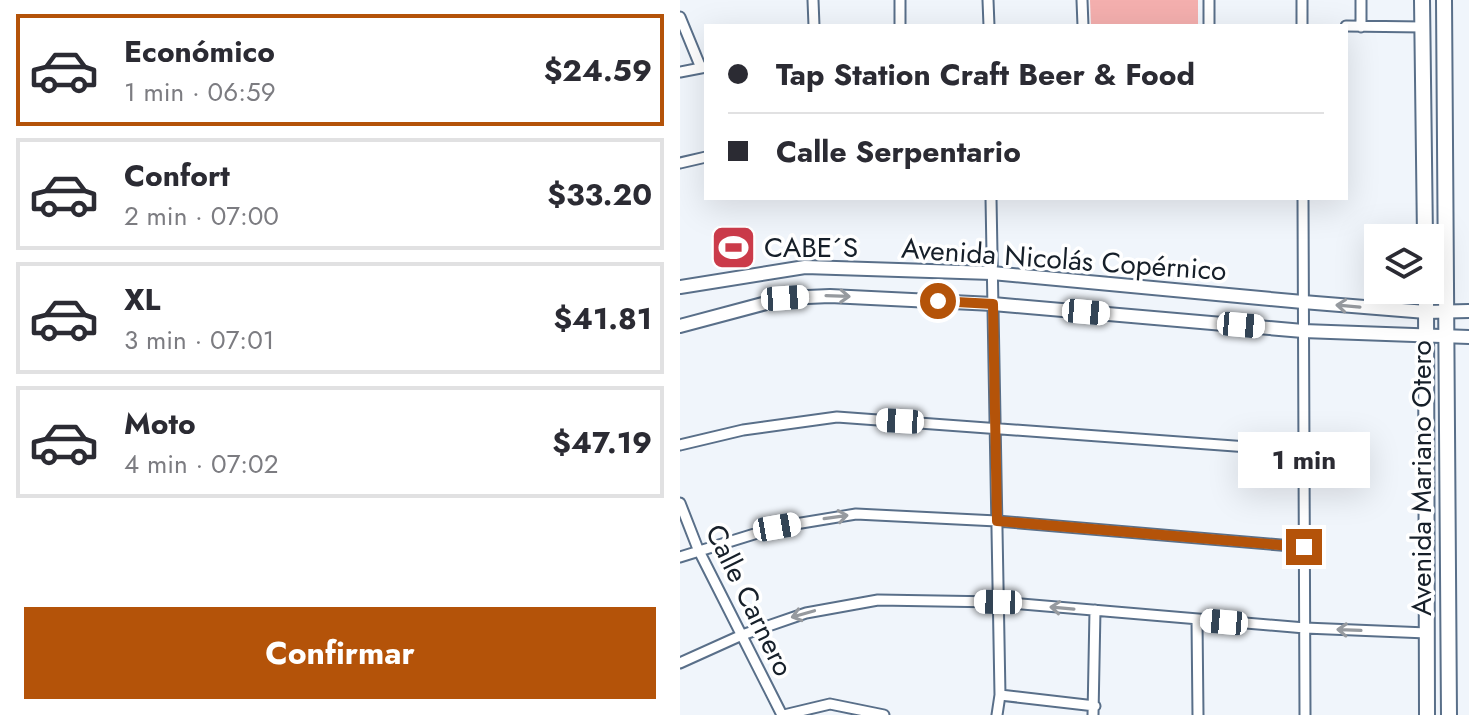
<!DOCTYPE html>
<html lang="es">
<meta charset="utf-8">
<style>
:root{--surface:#fff;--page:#f2f2f3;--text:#2b2b33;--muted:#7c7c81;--line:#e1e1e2;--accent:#b45309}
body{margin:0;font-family:Jost,sans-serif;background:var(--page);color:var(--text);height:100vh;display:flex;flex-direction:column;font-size:30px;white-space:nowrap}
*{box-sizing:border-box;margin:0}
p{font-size:26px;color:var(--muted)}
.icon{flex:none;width:44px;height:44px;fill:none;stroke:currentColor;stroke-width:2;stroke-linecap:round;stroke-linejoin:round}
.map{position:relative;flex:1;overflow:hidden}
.sheet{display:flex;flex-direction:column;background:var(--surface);width:680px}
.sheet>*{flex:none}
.guide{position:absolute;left:24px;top:24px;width:644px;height:176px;border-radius:0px;box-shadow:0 8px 32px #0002;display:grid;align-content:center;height:176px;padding:0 24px;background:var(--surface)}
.buttons{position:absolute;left:684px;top:224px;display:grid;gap:16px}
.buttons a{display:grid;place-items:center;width:80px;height:80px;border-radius:0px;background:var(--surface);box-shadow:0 8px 32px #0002;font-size:40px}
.end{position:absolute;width:36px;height:36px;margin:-18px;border:10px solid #b45309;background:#fff;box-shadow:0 0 0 4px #fff}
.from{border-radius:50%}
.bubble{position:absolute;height:56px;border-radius:0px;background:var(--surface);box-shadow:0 8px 32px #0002;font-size:26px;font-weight:700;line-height:56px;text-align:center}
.car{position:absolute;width:24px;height:48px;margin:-24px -12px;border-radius:10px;box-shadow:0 0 6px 2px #0007;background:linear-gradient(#fff 24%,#345 0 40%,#fff 0 76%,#345 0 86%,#fff 0)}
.guide b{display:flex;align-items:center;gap:28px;height:76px;font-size:30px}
.guide b+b{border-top:2px solid var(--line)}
.guide i{width:20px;height:20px;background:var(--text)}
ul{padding:14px 0 0;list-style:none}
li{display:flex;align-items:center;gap:24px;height:112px;margin:0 16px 12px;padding:0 8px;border:4px solid var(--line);border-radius:0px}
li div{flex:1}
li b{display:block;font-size:30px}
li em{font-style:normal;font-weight:700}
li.selected{border-color:var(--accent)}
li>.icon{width:72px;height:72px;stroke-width:1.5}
.cta{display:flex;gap:16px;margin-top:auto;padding:16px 24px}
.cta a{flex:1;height:92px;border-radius:0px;background:var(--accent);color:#fff;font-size:32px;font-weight:700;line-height:92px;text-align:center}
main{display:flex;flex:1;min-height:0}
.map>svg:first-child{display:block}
.green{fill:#f4afae}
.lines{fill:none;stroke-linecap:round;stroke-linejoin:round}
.street-casing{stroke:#596f89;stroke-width:13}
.secondary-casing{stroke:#596f89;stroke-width:16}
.primary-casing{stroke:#596f89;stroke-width:18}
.street{stroke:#fff;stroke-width:9}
.secondary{stroke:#fff;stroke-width:12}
.primary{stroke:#fff;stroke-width:14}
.oneway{stroke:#969a9f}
.route{stroke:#b45309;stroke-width:10}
.labels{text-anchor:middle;stroke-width:7;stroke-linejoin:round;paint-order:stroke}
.poi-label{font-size:28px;fill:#161f29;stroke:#fff;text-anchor:start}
.street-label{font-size:28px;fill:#161f29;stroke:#fff}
</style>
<main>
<section class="sheet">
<ul>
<li class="selected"><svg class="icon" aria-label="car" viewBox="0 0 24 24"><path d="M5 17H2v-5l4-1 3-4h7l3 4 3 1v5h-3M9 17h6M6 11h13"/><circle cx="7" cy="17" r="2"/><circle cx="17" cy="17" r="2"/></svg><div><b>Económico</b><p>1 min · 06:59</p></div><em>$24.59</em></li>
<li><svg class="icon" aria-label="car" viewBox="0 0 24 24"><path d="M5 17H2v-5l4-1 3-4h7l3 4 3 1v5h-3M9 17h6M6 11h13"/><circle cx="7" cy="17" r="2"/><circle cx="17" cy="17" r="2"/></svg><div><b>Confort</b><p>2 min · 07:00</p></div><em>$33.20</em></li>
<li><svg class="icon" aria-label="car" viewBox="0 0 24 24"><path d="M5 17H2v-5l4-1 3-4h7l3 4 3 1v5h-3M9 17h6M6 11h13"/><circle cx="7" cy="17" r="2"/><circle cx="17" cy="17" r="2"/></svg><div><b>XL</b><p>3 min · 07:01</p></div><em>$41.81</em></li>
<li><svg class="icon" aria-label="car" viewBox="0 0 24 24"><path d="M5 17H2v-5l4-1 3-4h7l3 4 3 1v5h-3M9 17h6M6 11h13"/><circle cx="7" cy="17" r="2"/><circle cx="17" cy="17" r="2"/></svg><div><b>Moto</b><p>4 min · 07:02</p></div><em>$47.19</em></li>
</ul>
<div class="cta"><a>Confirmar</a></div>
</section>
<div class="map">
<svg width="789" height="715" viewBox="0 0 789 715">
<rect width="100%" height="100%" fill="#f0f5fb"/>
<path class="green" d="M 410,0 L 518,0 L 518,26 L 411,26 Z"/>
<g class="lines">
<defs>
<path id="street" d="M 133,0 L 134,26
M 220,0 L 220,26
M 308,0 L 309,26
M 402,0 L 403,26
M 529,0 L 529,26
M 622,0 L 622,26
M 681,0 L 681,27
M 0,17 L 21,68
M 666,26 L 743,27
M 0,72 L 26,67
M 0,163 L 26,157
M 311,198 L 320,695 L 317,715
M 623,198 L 625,715
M 0,445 L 63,430 L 157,417 L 623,451
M 0,503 L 18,549 L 102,715
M 0,557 L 97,527 L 176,514 L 317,521 L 624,547
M 517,620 L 518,715
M 0,663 L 62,635 L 126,613 L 198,600 L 318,602 L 625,628 L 747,633
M 320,695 L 415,706
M 104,715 L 150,704 L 204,715
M 413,715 L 415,610"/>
<path id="secondary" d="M 0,287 L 125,267 L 312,273 L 623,302 L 746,312 L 789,311
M 0,326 L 105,298 L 150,296 L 313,304 L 623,331 L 789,337"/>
<path id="primary" d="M 742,0 L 745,238
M 764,0 L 769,715
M 746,290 L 747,715"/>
</defs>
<use href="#street" class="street-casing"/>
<use href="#secondary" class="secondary-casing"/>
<use href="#primary" class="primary-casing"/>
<use href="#street" class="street"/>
<use href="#secondary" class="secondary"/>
<use href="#primary" class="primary"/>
</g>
<defs><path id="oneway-shaft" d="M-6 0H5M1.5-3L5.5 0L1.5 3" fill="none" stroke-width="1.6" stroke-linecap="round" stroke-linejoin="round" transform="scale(2)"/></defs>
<g class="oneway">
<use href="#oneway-shaft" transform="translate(158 296) rotate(2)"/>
<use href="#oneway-shaft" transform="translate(668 306) rotate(-175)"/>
<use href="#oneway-shaft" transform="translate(156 517) rotate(-8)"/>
<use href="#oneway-shaft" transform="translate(382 608) rotate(-175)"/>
<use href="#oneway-shaft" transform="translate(123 614) rotate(164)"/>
<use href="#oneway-shaft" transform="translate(669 630) rotate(-178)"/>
</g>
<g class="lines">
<path class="route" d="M 258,301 L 313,304 L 317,521 L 624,547"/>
</g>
<defs>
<symbol id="stadium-square" viewBox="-11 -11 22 22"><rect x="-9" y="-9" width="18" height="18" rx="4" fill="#cb3b4a" stroke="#fff"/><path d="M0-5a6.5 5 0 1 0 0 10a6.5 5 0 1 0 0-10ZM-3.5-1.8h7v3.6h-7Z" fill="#fff"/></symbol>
</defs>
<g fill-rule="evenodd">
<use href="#stadium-square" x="28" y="222" width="51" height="51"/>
</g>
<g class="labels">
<g class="poi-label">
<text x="84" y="257">CABE´S</text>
</g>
<g class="street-label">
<text transform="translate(384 259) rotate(4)" y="10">Avenida Nicolás Copérnico</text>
<text transform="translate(741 478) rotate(-90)" y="10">Avenida Mariano Otero</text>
<text transform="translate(70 600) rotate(64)" y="10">Calle Carnero</text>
</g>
</g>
</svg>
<div class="buttons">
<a><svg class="icon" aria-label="layers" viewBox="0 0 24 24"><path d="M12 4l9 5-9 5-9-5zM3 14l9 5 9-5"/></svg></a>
</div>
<i class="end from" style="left:258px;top:301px"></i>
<i class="end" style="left:624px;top:547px"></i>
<div class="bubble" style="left:558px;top:432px;width:132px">1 min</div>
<i class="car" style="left:105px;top:298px;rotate:86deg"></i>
<i class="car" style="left:406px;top:312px;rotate:95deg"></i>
<i class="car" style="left:561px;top:325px;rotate:95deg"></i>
<i class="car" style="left:220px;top:421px;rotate:273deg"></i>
<i class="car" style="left:97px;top:527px;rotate:80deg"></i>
<i class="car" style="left:318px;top:602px;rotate:271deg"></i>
<i class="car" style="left:544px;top:622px;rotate:275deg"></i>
<div class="guide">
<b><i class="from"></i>Tap Station Craft Beer &amp; Food</b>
<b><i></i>Calle Serpentario</b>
</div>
</div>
</main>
